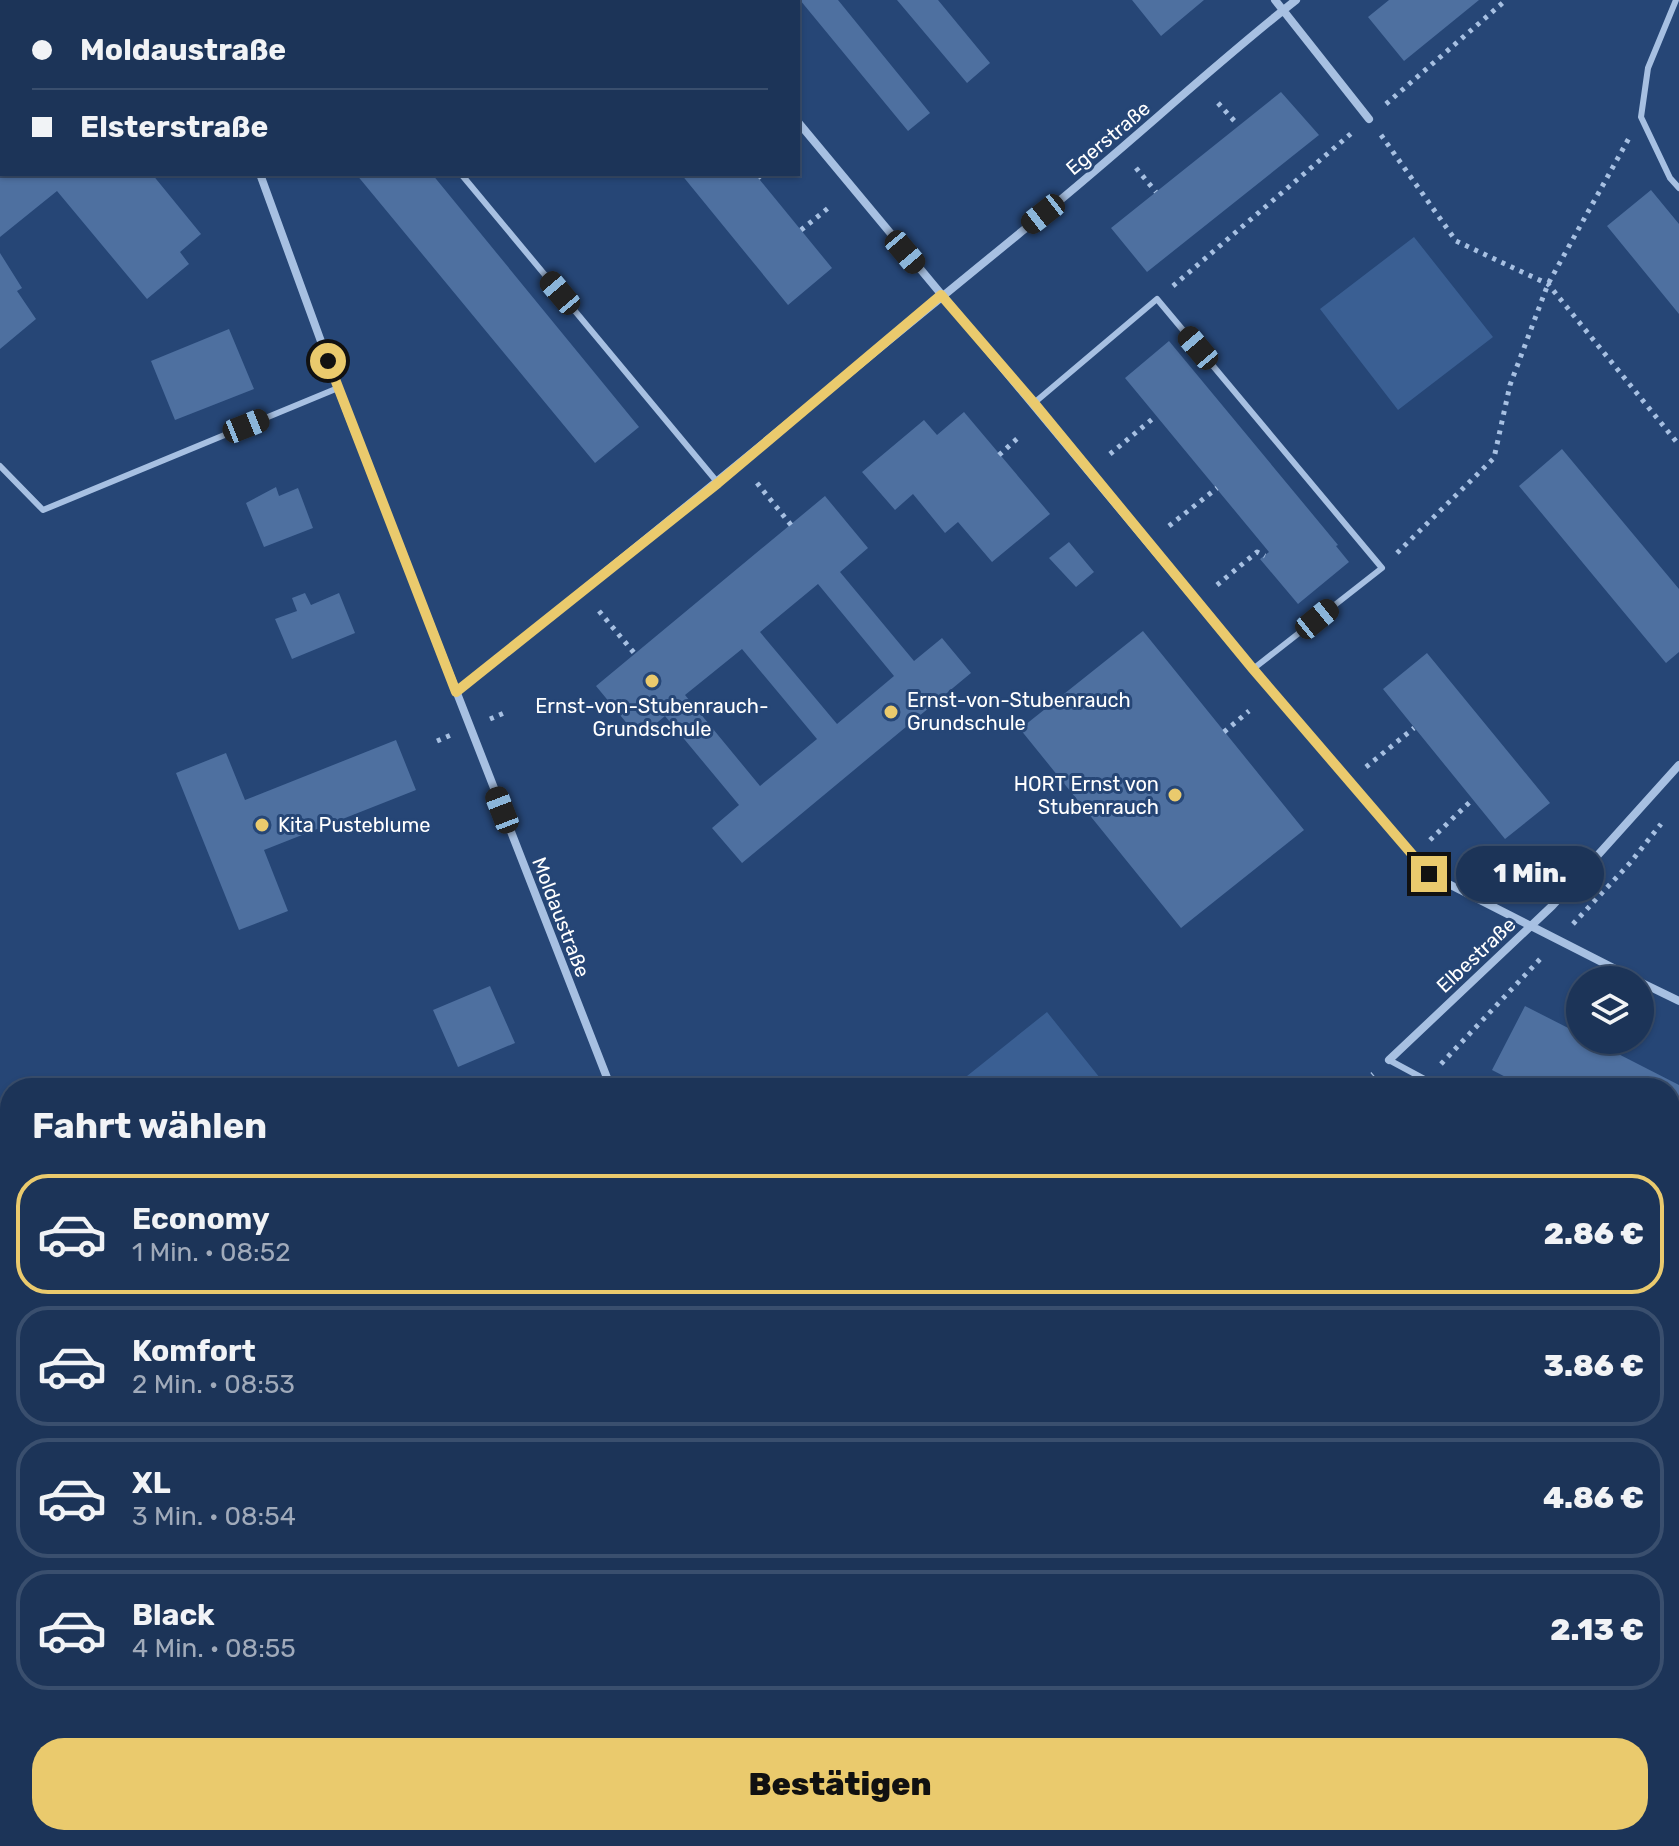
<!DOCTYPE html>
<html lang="de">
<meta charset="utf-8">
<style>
:root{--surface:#1c3458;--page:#293f61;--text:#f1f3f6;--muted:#a0aaba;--line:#3a4f6e;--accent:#eaca6d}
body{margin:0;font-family:Rubik,sans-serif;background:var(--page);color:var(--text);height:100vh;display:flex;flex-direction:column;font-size:30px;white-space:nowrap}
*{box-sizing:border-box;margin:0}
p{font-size:26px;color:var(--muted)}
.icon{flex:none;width:44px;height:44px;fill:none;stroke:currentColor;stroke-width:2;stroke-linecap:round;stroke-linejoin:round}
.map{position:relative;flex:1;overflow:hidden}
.side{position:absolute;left:0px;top:1078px;width:1680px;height:768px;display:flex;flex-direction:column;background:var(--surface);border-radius:32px 32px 0 0;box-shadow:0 2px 6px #0004,0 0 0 2px var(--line)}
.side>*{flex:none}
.top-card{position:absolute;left:0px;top:0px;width:800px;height:176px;box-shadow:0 2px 6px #0004,0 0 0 2px var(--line);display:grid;align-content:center;height:176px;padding:0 32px;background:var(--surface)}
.fabs{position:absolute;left:1566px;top:966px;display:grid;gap:16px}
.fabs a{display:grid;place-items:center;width:88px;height:88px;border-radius:50%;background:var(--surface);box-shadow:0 2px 6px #0004,0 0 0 2px var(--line);font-size:40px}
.end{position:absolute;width:36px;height:36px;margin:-18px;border:10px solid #eaca6d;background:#111;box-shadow:0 0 0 4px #111}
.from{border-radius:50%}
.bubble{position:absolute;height:56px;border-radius:28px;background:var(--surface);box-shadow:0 2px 6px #0004,0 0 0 2px var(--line);font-size:26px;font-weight:800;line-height:56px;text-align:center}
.car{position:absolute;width:24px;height:48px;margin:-24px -12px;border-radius:10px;box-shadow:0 0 6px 2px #0007;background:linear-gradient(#222 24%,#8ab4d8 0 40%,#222 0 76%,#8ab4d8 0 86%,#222 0)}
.top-card b{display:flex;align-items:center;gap:28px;height:76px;font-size:30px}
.top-card b+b{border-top:2px solid var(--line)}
.top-card i{width:20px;height:20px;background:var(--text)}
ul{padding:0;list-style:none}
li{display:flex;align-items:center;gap:24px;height:120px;margin:0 16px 12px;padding:0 16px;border:4px solid var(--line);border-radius:32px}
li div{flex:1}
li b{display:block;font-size:30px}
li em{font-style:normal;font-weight:800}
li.active{border-color:var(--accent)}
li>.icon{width:72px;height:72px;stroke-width:1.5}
h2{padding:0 32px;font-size:36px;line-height:96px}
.action{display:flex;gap:16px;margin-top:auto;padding:16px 32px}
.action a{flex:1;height:92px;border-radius:32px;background:var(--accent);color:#111;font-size:32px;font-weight:800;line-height:92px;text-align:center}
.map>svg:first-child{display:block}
.green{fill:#3a5f93}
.building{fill:#4e70a0;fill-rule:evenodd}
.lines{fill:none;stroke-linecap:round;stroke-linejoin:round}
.path{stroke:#a7c0e2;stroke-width:5;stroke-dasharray:4 6;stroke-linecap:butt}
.service{stroke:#a7c0e2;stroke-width:6}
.minor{stroke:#a7c0e2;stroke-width:8}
.tertiary{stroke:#a7c0e2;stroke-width:14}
.route{stroke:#eaca6d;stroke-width:10}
.poi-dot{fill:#eaca6d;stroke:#264676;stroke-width:3}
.labels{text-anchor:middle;stroke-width:6;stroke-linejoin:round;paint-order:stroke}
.street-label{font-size:20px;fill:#fff;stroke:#264676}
.poi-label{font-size:20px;fill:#fff;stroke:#264676;text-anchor:start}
</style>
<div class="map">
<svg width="1679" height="1846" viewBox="0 0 1679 1846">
<rect width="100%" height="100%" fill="#264676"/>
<path class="green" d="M 1414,237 L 1493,337 L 1398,410 L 1320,309 Z
M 1047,1012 L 1108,1088 L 952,1088 Z
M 1670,1555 L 1679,1558 L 1679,1846 L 1147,1846 L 1160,1836 L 1670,1836 Z"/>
<path class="building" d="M 800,0 L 838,0 L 930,113 L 908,131 Z
M 897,0 L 938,0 L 990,63 L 967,83 Z
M 1132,0 L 1204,0 L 1161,36 Z
M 1389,0 L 1479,0 L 1404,61 L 1368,17 Z
M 1281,92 L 1319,135 L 1147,272 L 1111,228 Z
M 0,174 L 152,174 L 201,234 L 180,252 L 189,264 L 147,299 L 57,191 L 0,237 Z
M 356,174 L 432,174 L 639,427 L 595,463 Z
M 681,174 L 755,174 L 832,268 L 788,305 Z
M 1651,190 L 1679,224 L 1679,314 L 1607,226 Z
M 0,253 L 22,288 L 17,291 L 36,319 L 0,349 Z
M 229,329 L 254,389 L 175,420 L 151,361 Z
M 1169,341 L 1338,545 L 1336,546 L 1349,562 L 1298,604 L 1260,559 L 1269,552 L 1125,378 Z
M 964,412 L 1050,514 L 992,562 L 958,522 L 945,533 L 913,494 L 895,510 L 862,472 L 924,420 L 937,435 Z
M 1562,449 L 1679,589 L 1679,652 L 1666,663 L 1519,486 Z
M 276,487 L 279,496 L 298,488 L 313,528 L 264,547 L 246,503 Z
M 825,496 L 868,548 L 840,572 L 914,661 L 942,638 L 971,673 L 742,863 L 712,828 L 739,805 L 665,716 L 639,738 L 596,686 ZM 818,584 L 894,676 L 837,724 L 760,632 ZM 742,649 L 817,739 L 760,786 L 685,695 Z
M 1069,542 L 1094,572 L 1076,587 L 1049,558 Z
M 305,593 L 311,605 L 339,593 L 355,633 L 292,659 L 275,619 L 297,611 L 292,598 Z
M 1143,631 L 1304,830 L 1181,928 L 1020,729 Z
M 1427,653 L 1550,803 L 1505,839 L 1383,689 Z
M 396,740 L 416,790 L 264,850 L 288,911 L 239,930 L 176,773 L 226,753 L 245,800 Z
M 490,986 L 515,1043 L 458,1067 L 433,1010 Z
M 1525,1006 L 1580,1034 L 1580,1040 L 1591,1040 L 1679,1085 L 1679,1166 L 1670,1162 L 1670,1088 L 1527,1088 L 1492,1070 Z
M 10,1336 L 10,1396 L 0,1399 L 0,1340 Z
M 10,1612 L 10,1671 L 0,1675 L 0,1615 Z
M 178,1836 L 372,1836 L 372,1837 L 343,1846 L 149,1846 Z
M 942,1836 L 1001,1836 L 1005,1846 L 945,1846 Z"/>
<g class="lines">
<path class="path" d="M 118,2 L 120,0
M 0,98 L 2,96
M 1218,103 L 1238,125
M 1386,104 L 1506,0
M 1381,135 L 1456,241 L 1548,284 L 1679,445
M 1136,168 L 1156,192
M 758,178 L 762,174
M 801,230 L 832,205
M 1173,286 L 1354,131
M 1110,454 L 1156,416
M 999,455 L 1019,437
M 757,483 L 791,525
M 1169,526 L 1217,488
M 1397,553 L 1494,458 L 1510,385 L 1548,284 L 1629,138
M 1217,585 L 1257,552 L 1265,556
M 599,611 L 635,654
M 490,719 L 504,713
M 1224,732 L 1249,711
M 437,741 L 451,735
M 1366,767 L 1414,728
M 1430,840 L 1472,800
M 1573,924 L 1630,863 L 1661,824
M 1441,1064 L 1544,955
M 1357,1088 L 1373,1074
M 97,1846 L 126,1836"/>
<path class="service" d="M 1676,0 L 1648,68 L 1641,117 L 1670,178 L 1679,188
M 461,174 L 718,483
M 1034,403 L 1157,299 L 1382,568 L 1253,669
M 0,466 L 43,510 L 338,388
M 1389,1060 L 1441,1088
M 1670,1205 L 1679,1210
M 0,1838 L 3,1846"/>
<path class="minor" d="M 199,0 L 199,2
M 697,0 L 699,2
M 1275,0 L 1369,119
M 309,2 L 312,0
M 798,122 L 1253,669 L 1429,874 L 1637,980
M 260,174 L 338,388 L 611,1088
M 456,692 C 654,535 847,374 1042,215 C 1128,145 1209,69 1296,0
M 1640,982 L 1679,1001
M 1389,1060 L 1552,906 L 1679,765
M 0,1763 L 10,1761
M 861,1836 L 863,1846
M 1042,1836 L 1045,1846"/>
<path class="tertiary" d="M 19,2 L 22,0
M 0,18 L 2,16"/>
</g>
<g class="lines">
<path class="route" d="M 328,361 L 456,692 L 718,483 L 941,295 L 1034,403 L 1253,669 L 1429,874"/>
</g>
<g class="poi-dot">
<circle cx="652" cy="681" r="8"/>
<circle cx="891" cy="712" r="8"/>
<circle cx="1175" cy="795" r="8"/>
<circle cx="262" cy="825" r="8"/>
</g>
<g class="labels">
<g class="street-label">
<text transform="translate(1108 138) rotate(-40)" y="7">Egerstraße</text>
<text transform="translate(561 917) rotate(69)" y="7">Moldaustraße</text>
<text transform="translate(1476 955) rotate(-43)" y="7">Elbestraße</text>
</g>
<g class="poi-label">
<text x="907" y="707">Ernst-von-Stubenrauch<tspan x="907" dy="23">Grundschule</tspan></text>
<text x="652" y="713" text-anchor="middle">Ernst-von-Stubenrauch-<tspan x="652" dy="23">Grundschule</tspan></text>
<text x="1159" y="791" text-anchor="end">HORT Ernst von<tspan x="1159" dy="23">Stubenrauch</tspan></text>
<text x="278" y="832">Kita Pusteblume</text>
</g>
</g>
</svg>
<div class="fabs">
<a><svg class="icon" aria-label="layers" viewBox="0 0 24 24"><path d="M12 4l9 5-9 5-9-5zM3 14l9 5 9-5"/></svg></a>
</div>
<i class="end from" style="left:328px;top:361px"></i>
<i class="end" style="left:1429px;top:874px"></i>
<div class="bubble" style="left:1456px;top:846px;width:148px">1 Min.</div>
<i class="car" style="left:1043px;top:214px;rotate:232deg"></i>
<i class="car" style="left:905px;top:252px;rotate:140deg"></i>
<i class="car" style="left:560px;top:293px;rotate:320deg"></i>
<i class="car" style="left:1198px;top:348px;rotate:320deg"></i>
<i class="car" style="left:246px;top:426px;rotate:68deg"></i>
<i class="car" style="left:1317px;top:619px;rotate:51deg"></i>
<i class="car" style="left:502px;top:810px;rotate:339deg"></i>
<div class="top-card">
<b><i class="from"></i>Moldaustraße</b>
<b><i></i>Elsterstraße</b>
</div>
<section class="side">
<h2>Fahrt wählen</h2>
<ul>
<li class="active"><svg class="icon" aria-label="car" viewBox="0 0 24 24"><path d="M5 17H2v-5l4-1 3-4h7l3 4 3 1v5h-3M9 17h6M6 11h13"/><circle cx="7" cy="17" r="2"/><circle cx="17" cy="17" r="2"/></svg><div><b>Economy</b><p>1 Min. · 08:52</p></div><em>2.86 €</em></li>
<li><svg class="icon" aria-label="car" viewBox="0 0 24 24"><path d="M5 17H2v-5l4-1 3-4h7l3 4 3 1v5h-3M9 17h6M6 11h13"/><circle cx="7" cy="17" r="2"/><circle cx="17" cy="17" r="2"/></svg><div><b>Komfort</b><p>2 Min. · 08:53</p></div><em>3.86 €</em></li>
<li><svg class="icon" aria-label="car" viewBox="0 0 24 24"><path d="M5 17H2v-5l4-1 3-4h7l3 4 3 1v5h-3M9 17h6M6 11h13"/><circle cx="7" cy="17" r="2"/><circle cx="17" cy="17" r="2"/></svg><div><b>XL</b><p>3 Min. · 08:54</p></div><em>4.86 €</em></li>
<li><svg class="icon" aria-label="car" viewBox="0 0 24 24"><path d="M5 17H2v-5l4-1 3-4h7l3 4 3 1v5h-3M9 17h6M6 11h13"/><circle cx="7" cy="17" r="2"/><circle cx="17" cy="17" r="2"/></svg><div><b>Black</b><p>4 Min. · 08:55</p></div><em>2.13 €</em></li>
</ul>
<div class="action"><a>Bestätigen</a></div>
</section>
</div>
